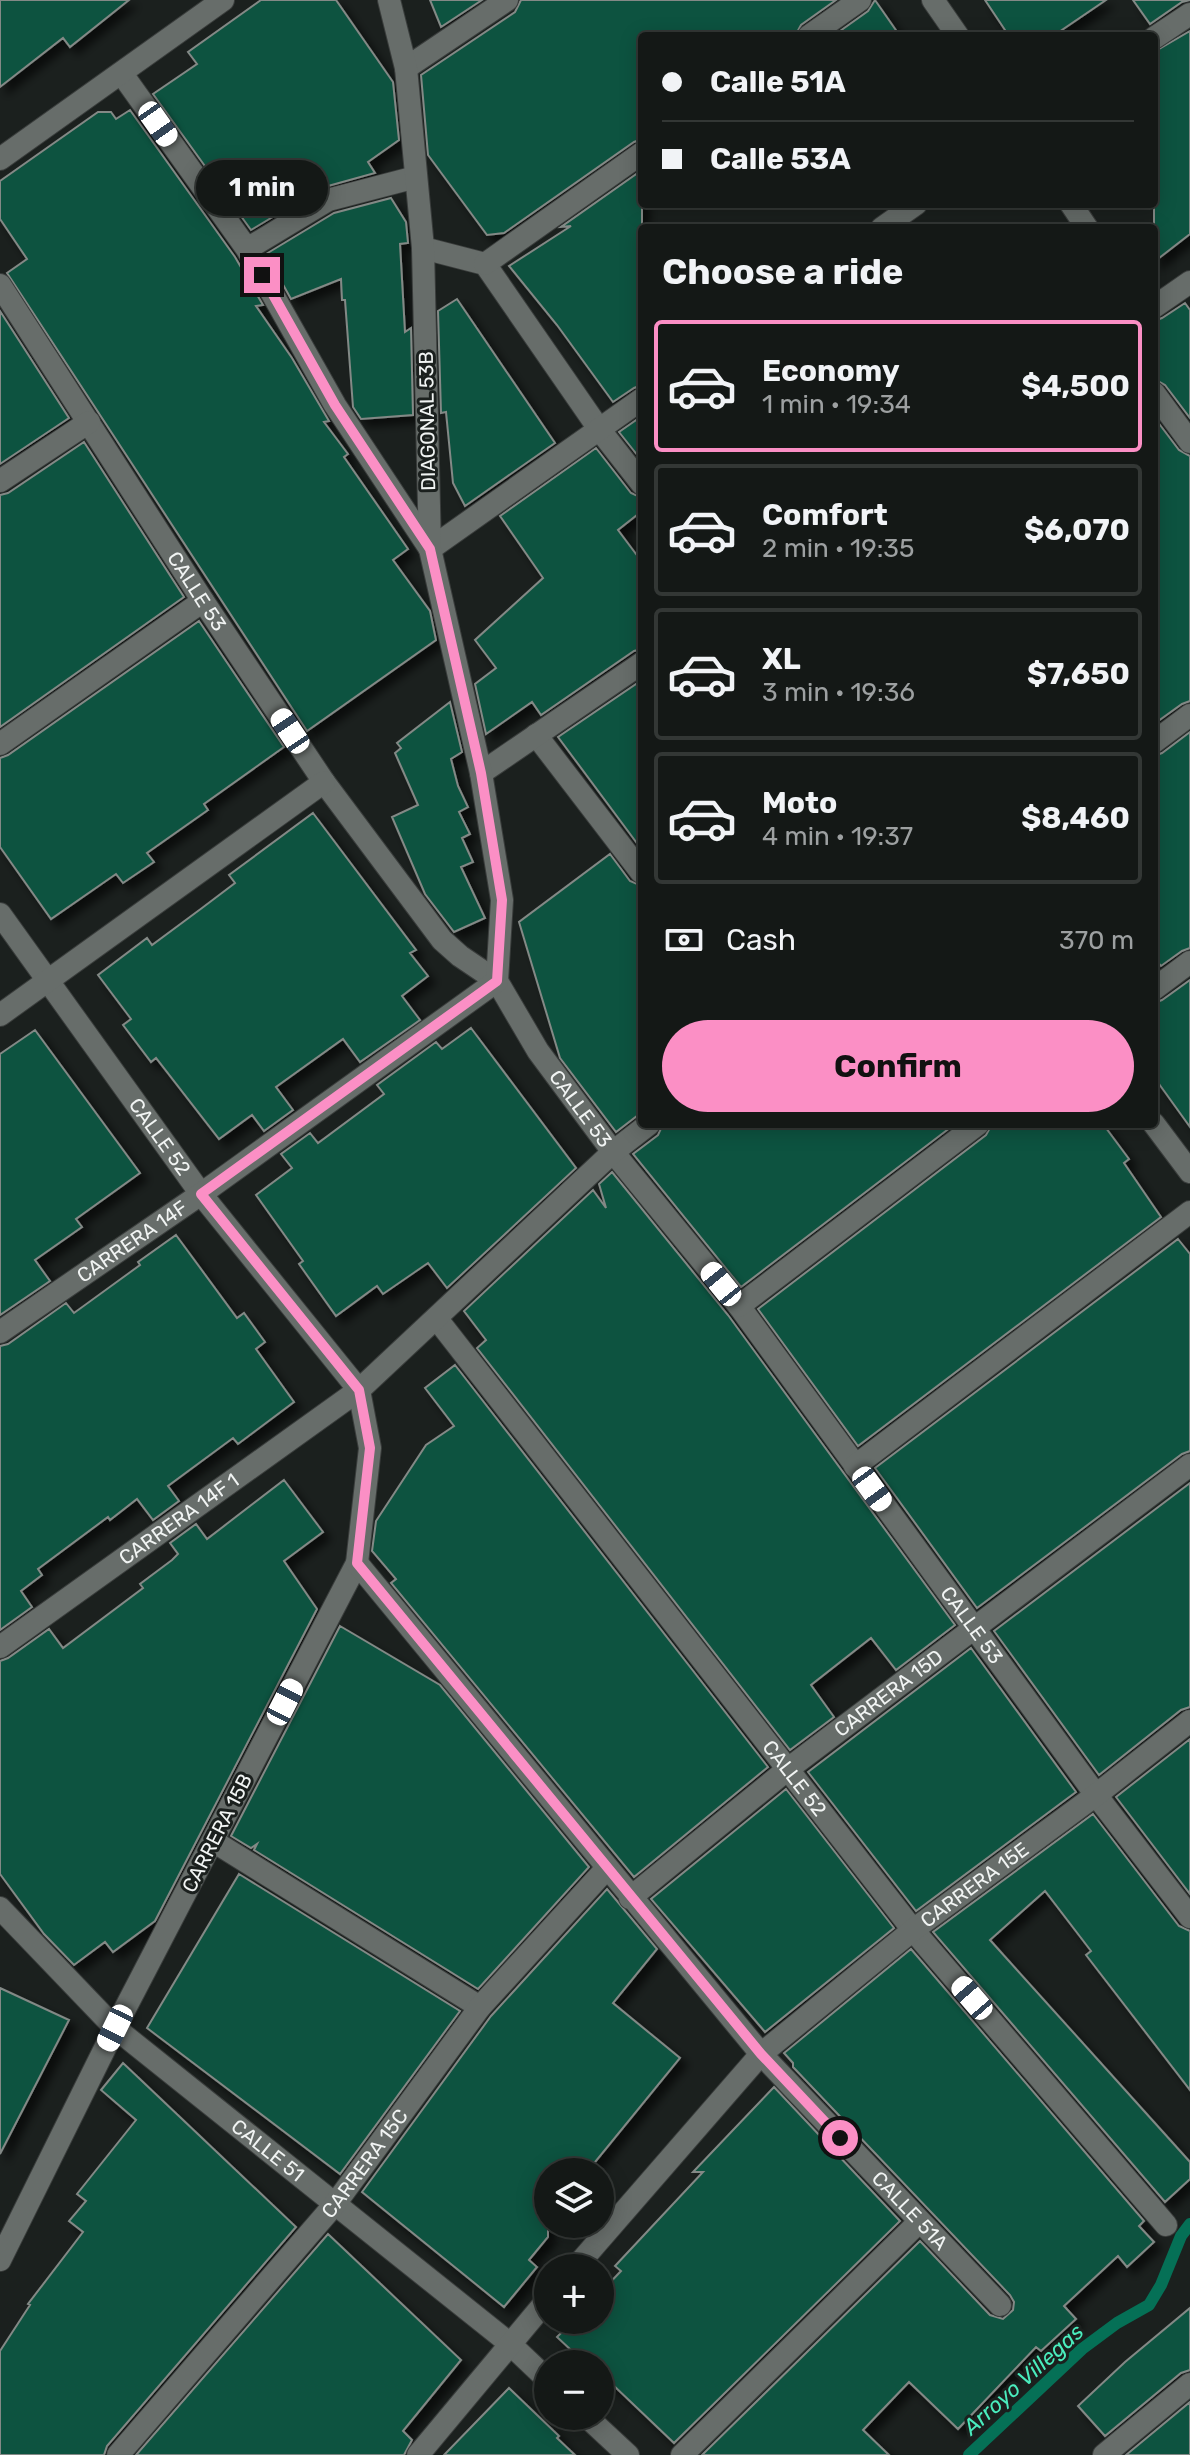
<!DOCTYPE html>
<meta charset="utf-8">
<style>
:root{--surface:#141816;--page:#1d211f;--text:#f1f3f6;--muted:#9da0a1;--line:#333735;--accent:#fb8fc5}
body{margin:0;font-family:Rubik,sans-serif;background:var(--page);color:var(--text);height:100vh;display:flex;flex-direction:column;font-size:30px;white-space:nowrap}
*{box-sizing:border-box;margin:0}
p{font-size:26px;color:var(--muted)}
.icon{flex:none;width:44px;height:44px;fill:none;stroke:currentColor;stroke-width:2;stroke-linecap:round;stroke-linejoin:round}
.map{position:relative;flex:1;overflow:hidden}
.side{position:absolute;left:638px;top:224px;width:520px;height:904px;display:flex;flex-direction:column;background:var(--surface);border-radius:8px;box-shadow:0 4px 20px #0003,0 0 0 2px var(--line)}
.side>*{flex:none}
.top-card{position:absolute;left:638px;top:32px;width:520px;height:176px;border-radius:8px;box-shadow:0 4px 20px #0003,0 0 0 2px var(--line);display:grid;align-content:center;height:176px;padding:0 24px;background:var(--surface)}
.tools{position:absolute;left:534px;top:2158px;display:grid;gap:16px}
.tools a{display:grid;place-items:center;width:80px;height:80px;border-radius:50%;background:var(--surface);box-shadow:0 4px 20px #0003,0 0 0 2px var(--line);font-size:40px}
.end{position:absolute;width:36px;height:36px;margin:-18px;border:10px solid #fb8fc5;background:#111;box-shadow:0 0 0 4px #111}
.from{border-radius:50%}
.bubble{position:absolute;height:56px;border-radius:28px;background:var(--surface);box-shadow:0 4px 20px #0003,0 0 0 2px var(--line);font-size:26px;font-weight:700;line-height:56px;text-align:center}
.car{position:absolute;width:24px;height:48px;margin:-24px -12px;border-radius:10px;box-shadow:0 0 6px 2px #0007;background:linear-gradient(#fff 24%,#345 0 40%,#fff 0 76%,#345 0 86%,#fff 0)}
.top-card b{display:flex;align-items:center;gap:28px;height:76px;font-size:30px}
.top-card b+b{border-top:2px solid var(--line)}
.top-card i{width:20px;height:20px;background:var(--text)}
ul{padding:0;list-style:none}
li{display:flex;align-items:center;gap:24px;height:132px;margin:0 16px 12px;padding:0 8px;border:4px solid var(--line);border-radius:8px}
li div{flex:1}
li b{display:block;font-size:30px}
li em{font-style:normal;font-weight:700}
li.selected{border-color:var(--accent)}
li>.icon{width:72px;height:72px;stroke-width:1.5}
h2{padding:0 24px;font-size:36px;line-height:96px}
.pay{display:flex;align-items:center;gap:20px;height:88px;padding:0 24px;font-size:30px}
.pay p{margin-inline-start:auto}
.action{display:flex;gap:16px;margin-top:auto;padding:16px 24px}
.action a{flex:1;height:92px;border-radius:48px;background:var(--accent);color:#111;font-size:32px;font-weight:700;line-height:92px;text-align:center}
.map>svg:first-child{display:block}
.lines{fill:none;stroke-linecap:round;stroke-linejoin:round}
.stream{stroke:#057056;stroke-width:12}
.building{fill:#105340;stroke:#838986;stroke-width:2;filter:url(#shadow)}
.service-casing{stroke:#3a3d3c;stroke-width:24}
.minor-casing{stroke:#3a3d3c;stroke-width:24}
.service{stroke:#676d6a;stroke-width:22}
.minor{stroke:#676d6a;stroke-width:22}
.route{stroke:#fb8fc5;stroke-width:10}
.labels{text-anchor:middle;stroke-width:6;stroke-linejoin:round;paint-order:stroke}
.street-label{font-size:20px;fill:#f1f4f3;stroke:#1b201e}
.water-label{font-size:22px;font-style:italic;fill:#4aecbd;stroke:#1b201e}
</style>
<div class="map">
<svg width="1190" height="2455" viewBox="0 0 1190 2455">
<defs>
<filter id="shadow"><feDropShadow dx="7" dy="7" stdDeviation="4" flood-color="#0009"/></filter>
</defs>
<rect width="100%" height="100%" fill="#1b201e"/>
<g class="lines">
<path class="stream" d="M 969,2455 L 1082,2349 L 1117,2323 L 1149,2305 L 1161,2285 L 1181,2236 L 1190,2224"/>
</g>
<path class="building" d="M 0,0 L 129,0 L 70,47 L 63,38 L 0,87 Z
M 261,0 L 336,0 L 393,82 L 399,140 L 368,162 L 375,173 L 321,188 L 251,230 L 153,94 L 197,64 L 188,52 Z
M 430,0 L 482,0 L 441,27 Z
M 521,0 L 836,0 L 801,25 L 795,36 L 642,36 L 642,139 L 634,142 L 504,233 L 487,235 L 428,155 L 421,75 L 515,12 Z
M 875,0 L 900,36 L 833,36 L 868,11 Z
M 985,0 L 1106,0 L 1053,36 L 1009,36 Z
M 1133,0 L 1190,0 L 1182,2 L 1150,24 Z
M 1190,31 L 1190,234 L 1154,262 L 1154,52 Z
M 130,110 L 235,257 L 263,305 L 256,306 L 292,358 L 329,421 L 324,422 L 348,454 L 344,457 L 408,549 L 393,560 L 430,611 L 436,640 L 307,731 L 7,273 L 27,259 L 0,219 L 0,181 L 98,112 L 111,112 L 116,119 Z
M 642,170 L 642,385 L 634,388 L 613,402 L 557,325 L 509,266 L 571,226 L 561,227 Z
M 391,198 L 406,222 L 408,243 L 400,244 L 405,332 L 411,328 L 413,415 L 361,419 L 353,407 L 345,300 L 342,300 L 341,279 L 291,299 L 266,254 L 334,213 Z
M 457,299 L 555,443 L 465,506 L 453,483 L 446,412 L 441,413 L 438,311 Z
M 1185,303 L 1190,310 L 1190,418 L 1165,385 L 1154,379 L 1154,321 L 1162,318 Z
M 0,311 L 69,418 L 0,464 Z
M 642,416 L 642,461 L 619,432 Z
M 1154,417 L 1179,450 L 1190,456 L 1190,701 L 1182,704 L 1154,724 Z
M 84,442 L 184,597 L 0,727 L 0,495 L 8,493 Z
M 596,448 L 631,493 L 642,498 L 642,511 L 618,530 L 642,562 L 642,649 L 634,651 L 541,715 L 532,702 L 486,734 L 475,684 L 496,668 L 475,640 L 543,578 L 500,516 Z
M 199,621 L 284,747 L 204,804 L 208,810 L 147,853 L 154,862 L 123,883 L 116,874 L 51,919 L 0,847 L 0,758 L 8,755 Z
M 642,680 L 642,850 L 558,737 Z
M 450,702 L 462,752 L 451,759 L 458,786 L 468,807 L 459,812 L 470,834 L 462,838 L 473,862 L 461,867 L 485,918 L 454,932 L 425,894 L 392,817 L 418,805 L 395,753 L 401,748 L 397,743 Z
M 1190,732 L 1190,948 L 1182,951 L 1161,966 L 1154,957 L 1154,756 L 1162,753 Z
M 313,813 L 416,950 L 410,953 L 428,976 L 402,996 L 420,1020 L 360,1062 L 343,1039 L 276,1087 L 293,1110 L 264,1131 L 252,1115 L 219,1139 L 156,1058 L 151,1062 L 123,1025 L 131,1019 L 98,975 L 147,938 L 152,945 L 202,908 L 235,883 L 229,875 Z
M 610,854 L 630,881 L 642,886 L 642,1112 L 616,1132 L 560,1058 L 519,922 Z
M 1190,980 L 1190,1127 L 1154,1077 L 1154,1003 L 1162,1000 Z
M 471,1028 L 576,1168 L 447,1288 L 428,1263 L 383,1294 L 377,1286 L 336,1316 L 299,1264 L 303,1261 L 256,1195 L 292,1168 L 281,1154 L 310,1133 L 318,1143 L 384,1094 L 377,1085 L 436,1042 L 442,1049 Z
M 35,1030 L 140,1173 L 76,1219 L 82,1227 L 35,1260 L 50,1281 L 0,1315 L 0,1054 Z
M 663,1124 L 955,1124 L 741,1287 L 633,1154 L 658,1135 Z
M 992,1124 L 1103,1124 L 1129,1159 L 1124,1163 L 1161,1217 L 858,1446 L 758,1309 L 986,1135 Z
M 612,1172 L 728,1315 L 955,1625 L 896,1670 L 871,1638 L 811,1685 L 834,1717 L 790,1750 L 477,1348 L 486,1340 L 464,1311 L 593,1190 L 606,1208 L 599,1184 Z
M 176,1235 L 237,1318 L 244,1313 L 265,1342 L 256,1349 L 294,1402 L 238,1444 L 233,1438 L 168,1486 L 179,1501 L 153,1520 L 137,1499 L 110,1520 L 108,1517 L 38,1569 L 42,1575 L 21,1591 L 32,1607 L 0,1630 L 0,1346 L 8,1344 L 66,1303 L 74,1313 L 140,1265 L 138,1262 Z
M 1178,1239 L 1190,1254 L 1190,1451 L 1182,1454 L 977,1608 L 875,1468 Z
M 455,1365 L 768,1767 L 634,1877 L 391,1583 L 396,1579 L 372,1551 L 376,1521 L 426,1445 L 454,1426 L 425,1388 Z
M 284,1480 L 323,1532 L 284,1561 L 317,1609 L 155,1921 L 113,1952 L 105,1942 L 74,1965 L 44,1934 L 0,1874 L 0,1661 L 8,1658 L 49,1629 L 63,1648 L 143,1588 L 140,1584 L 172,1560 L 178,1554 L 170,1543 L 196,1524 L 207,1539 Z
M 1190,1483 L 1190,1707 L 1181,1710 L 1099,1775 L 994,1631 Z
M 340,1626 L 440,1685 L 589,1867 L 478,1989 L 254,1850 L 257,1844 L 251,1848 L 231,1836 Z
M 971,1648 L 1076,1792 L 916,1911 L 808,1772 Z
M 1190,1739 L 1190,1894 L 1116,1797 Z
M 786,1789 L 894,1928 L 765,2032 L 651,1899 Z
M 1093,1814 L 1179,1926 L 1190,1931 L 1190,2090 L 1086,1955 L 1091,1951 L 1045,1891 L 990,1940 L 1190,2162 L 1190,2179 L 1165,2202 L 933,1932 Z
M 239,1874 L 460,2011 L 340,2174 L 147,2028 Z
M 607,1889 L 657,1949 L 613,2003 L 680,2058 L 587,2172 L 548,2172 L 548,2237 L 529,2260 L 537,2267 L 504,2307 L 362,2192 L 491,2016 Z
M 911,1949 L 1144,2221 L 1139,2226 L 1154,2242 L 1127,2267 L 1118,2256 L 1064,2306 L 1076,2319 L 1041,2351 L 1036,2347 L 958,2429 L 909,2382 L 863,2430 L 889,2455 L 702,2455 L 920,2241 L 990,2315 L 1003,2319 L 1013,2310 L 1014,2302 L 1010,2295 L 793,2067 L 793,2063 L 784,2053 Z
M 0,1988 L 69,2020 L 0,2154 Z
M 123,2063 L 296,2227 L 107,2446 L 104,2455 L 0,2455 L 0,2351 L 30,2305 L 28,2304 L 83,2232 L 69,2221 L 86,2201 L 77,2194 L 136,2120 L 101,2090 Z
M 774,2087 L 900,2221 L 674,2443 L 612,2384 L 609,2386 L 600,2378 L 600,2364 L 586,2364 L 557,2337 L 574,2320 L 600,2320 L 600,2293 L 621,2271 L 615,2266 L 703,2172 L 693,2172 Z
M 328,2234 L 461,2360 L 403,2431 L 412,2440 L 404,2455 L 136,2455 Z
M 1190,2308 L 1190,2370 L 1181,2373 L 1105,2436 L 1078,2406 L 1125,2362 Z
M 509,2388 L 559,2436 L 557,2438 L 575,2455 L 444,2455 Z
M 1190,2402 L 1190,2455 L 1126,2455 Z"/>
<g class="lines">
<defs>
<path id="service" d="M 122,74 L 247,249 L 335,405 L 430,549
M 247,249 L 328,200 L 416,177
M 1154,393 L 1190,442
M 536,735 L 641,872"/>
<g id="minor">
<path d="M 933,0 L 958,36"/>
<path d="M 809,36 L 860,0"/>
<path d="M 1154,38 L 1190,14"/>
<path d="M 406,68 L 507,0"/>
<path d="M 0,159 L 223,0"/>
<path d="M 1071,204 L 1087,228"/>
<path d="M 882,228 L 916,204"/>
<path d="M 423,248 L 485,264 L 599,429 L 642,484"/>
<path d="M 485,264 L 642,153"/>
<path id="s1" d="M 0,285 L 203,601 L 324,782 L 442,940 L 460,956 L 497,981 L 538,1051 L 613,1152 L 739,1306 L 1096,1795 L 1190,1917"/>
<path d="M 1154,307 L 1190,282"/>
<path d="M 0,481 L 89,422"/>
<path d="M 430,549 L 642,399"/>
<path d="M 1154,742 L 1190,715"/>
<path d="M 0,744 L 203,601"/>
<path d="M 481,773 L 642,663"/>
<path id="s2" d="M 0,914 L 201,1194 L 359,1390 L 370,1448 L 357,1563 L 115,2028 L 0,2260"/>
<path d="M 1154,989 L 1190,962"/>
<path d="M 0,1015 L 324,782"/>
<path d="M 1154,1124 L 1190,1172"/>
<path d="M 739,1306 L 978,1124"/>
<path id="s3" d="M 437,1319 L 913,1930 L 1166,2225"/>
<path id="s4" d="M 0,1332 L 201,1194 L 497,981 L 502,900 L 481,773 L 430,549 L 423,248 L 406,68 L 389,0"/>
<path d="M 855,1466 L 1190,1212"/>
<path id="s5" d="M 357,1563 L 761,2054 L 1000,2305"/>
<path id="s6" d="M 0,1647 L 359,1390 L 613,1152 L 649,1124"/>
<path d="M 213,1841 L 480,2007"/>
<path id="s7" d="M 630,1898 L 788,1769 L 1190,1465"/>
<path id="s8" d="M 0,1908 L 115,2028 L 509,2343 L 548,2380"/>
<path id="s9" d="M 575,2268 L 761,2054 L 913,1930 L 1096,1795 L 1190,1721"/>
<path d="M 586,2416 L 628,2455"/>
<path id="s10" d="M 118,2455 L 335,2204 L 480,2007 L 607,1868"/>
<path d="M 418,2455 L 548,2299"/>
<path d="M 682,2455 L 919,2222"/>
<path d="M 1104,2455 L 1190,2384"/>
</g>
</defs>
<use href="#service" class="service-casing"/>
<use href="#minor" class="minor-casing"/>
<use href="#service" class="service"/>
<use href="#minor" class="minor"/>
</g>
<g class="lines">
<path class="route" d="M 262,275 L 335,405 L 430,549 L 481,773 L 502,900 L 497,981 L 201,1194 L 359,1390 L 370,1448 L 357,1563 L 761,2054 L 840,2138"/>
</g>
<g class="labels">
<g class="street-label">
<text transform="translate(427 421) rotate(-91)" y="7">DIAGONAL 53B</text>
<text dy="7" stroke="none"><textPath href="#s1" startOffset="364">CALLE 53</textPath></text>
<text dy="7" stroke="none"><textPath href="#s1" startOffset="1012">CALLE 53</textPath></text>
<text dy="7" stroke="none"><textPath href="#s2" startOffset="274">CALLE 52</textPath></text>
<text dy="7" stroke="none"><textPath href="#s4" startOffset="160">CARRERA 14F</textPath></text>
<text dy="7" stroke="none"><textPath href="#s6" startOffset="220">CARRERA 14F 1</textPath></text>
<text dy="7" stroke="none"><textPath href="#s1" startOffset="1660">CALLE 53</textPath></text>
<text dy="7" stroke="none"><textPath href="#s7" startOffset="330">CARRERA 15D</textPath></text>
<text dy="7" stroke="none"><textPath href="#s3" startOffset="582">CALLE 52</textPath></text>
<text transform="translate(217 1833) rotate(-63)" y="7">CARRERA 15B</text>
<text dy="7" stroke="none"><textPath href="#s9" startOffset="556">CARRERA 15E</textPath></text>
<text dy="7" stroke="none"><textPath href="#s8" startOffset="362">CALLE 51</textPath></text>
<text dy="7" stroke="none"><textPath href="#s10" startOffset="382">CARRERA 15C</textPath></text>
<text dy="7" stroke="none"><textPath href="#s5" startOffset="852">CALLE 51A</textPath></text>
</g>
<g class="water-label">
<text transform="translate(1023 2379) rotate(-42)" y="8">Arroyo Villegas</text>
</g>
</g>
</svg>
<div class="tools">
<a><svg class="icon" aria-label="layers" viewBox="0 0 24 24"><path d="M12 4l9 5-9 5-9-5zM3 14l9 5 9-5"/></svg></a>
<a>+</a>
<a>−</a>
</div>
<i class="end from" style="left:840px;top:2138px"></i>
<i class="end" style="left:262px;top:275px"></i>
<div class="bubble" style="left:196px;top:160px;width:132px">1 min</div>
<i class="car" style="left:158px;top:124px;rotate:145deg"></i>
<i class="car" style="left:290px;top:731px;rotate:326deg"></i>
<i class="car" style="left:721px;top:1284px;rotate:321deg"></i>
<i class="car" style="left:872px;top:1489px;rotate:144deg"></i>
<i class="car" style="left:285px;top:1702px;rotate:27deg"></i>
<i class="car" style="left:972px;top:1998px;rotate:319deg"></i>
<i class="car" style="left:115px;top:2028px;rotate:206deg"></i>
<div class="top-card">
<b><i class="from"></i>Calle 51A</b>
<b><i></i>Calle 53A</b>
</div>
<section class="side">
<h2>Choose a ride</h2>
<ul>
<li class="selected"><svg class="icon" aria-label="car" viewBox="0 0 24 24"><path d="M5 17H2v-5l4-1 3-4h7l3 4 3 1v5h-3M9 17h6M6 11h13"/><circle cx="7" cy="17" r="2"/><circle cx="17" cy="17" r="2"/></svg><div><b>Economy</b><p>1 min · 19:34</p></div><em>$4,500</em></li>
<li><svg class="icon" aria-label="car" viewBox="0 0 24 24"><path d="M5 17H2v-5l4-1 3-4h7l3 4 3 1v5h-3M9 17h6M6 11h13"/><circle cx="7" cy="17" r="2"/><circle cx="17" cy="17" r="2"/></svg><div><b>Comfort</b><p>2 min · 19:35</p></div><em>$6,070</em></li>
<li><svg class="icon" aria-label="car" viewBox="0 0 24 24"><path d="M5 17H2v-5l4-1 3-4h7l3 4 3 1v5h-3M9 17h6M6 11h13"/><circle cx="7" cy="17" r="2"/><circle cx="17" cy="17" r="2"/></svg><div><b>XL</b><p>3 min · 19:36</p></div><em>$7,650</em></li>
<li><svg class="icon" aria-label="car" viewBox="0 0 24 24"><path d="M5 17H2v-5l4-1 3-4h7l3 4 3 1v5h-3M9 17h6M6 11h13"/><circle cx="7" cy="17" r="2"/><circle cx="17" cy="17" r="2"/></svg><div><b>Moto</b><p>4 min · 19:37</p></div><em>$8,460</em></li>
</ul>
<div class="pay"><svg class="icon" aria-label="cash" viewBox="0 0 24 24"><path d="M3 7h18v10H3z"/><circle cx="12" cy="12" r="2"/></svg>Cash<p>370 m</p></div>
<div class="action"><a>Confirm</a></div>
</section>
</div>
